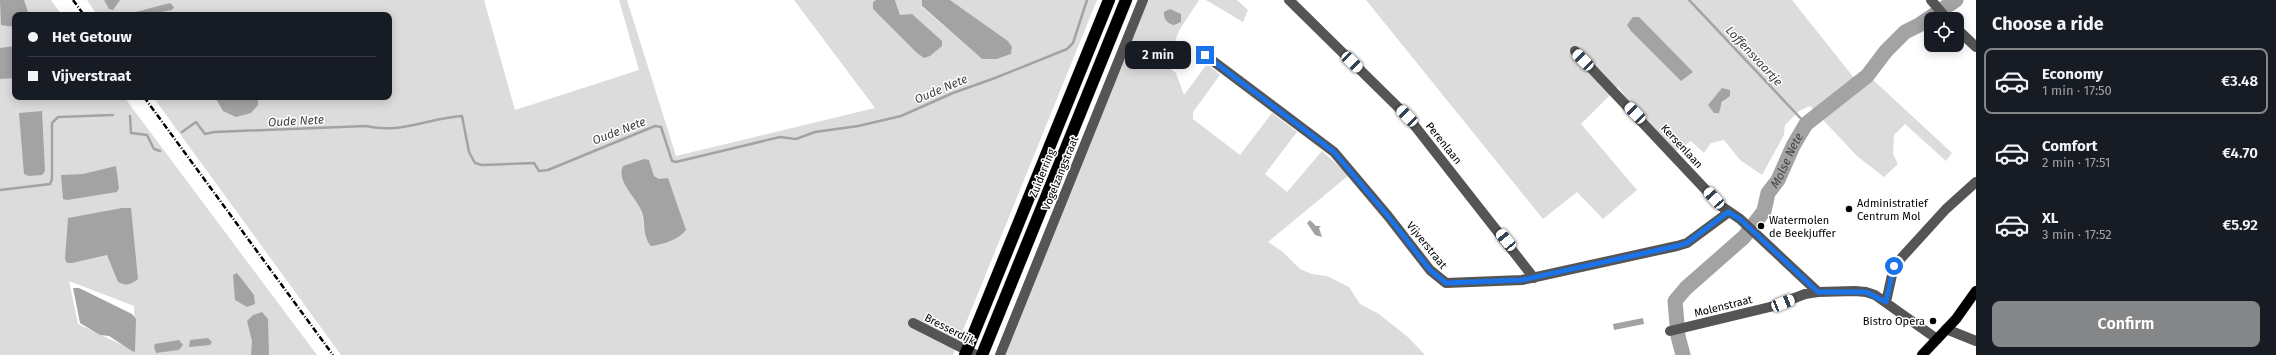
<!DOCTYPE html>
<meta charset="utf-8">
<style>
:root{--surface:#171b24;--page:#242831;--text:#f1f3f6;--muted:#9ea1a6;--line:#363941;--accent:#858687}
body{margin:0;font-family:"Fira Sans",sans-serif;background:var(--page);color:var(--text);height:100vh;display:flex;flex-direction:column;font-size:15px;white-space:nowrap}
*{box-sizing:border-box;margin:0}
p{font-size:13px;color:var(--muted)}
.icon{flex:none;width:22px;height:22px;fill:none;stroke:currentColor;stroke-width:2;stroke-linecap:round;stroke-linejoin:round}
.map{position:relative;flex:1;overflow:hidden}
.details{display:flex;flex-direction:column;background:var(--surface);width:300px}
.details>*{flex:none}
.guide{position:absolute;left:12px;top:12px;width:380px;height:88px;border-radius:8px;box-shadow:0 2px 10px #0003;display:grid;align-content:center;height:88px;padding:0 16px;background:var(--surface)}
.fabs{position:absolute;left:1924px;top:12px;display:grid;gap:8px}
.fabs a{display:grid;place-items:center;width:40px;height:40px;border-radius:8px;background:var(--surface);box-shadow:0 2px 10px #0003;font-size:20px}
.end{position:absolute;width:18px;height:18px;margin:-9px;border:5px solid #1a73e8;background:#fff;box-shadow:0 0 0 2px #fff}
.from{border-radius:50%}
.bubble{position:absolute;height:28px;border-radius:8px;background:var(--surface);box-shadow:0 2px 10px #0003;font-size:13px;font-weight:600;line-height:28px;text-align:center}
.car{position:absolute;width:12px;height:24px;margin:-12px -6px;border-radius:5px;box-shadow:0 0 3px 1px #0007;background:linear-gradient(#fff 24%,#345 0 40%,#fff 0 76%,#345 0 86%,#fff 0)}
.guide b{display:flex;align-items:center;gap:14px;height:38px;font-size:15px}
.guide b+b{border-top:1px solid var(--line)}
.guide i{width:10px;height:10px;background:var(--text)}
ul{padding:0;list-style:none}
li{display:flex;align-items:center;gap:12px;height:66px;margin:0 8px 6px;padding:0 8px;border:2px solid transparent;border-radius:8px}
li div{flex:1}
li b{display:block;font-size:15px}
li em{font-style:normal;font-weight:600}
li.selected{border-color:var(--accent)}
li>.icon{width:36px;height:36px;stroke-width:1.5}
h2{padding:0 16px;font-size:18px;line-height:48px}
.button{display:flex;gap:8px;margin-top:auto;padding:8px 16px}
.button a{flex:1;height:46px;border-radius:8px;background:var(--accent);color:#fff;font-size:16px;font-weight:600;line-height:46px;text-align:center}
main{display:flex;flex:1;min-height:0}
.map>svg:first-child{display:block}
.green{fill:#dcdcdc;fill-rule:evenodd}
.water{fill:#a3a3a3}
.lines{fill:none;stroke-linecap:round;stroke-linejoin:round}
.stream{stroke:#a3a3a3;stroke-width:2.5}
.river{stroke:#a3a3a3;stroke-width:15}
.major-casing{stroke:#dbdbdb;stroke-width:11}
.highway-casing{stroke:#dbdbdb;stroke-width:13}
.minor{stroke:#555;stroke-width:10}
.major{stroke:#000;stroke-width:10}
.highway{stroke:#000;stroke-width:12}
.rail{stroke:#000;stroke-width:2.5;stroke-dasharray:6 2 1 2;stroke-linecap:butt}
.route{stroke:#1a73e8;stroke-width:5}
.poi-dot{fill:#000;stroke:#fff;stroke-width:1.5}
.labels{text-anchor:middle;stroke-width:3;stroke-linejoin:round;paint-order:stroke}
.street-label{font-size:11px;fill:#000;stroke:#fff}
.poi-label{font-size:11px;fill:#000;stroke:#fff;text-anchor:start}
.water-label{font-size:12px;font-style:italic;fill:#444;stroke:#fff}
</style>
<main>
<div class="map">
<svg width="1976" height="355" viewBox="0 0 1976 355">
<rect width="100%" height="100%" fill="#fff"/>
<path class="green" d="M 0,0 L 51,0 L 62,15 L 15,15 L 15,97 L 124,97 L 317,355 L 0,355 ZM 69,281 L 134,306 L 135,351 L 78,324 Z
M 87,0 L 484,0 L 515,110 L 639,70 L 619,0 L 627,0 L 676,156 L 875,108 L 794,0 L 876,0 L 873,2 L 873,9 L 924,57 L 900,15 L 895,0 L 922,0 L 922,7 L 982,59 L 997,59 L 1011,54 L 1012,47 L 1008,41 L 950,0 L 1097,0 L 953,355 L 341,355 L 153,97 L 389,97 L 389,15 L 97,15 ZM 649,160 L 654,176 L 659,179 L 647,241 L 641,211 Z
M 1147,0 L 1199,0 L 1180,29 L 1175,41 L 1162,63 L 1176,73 L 1184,95 L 1207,64 L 1220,75 L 1193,112 L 1193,119 L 1240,155 L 1272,113 L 1297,132 L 1265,174 L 1287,192 L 1322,151 L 1349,175 L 1268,242 L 1283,252 L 1300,269 L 1312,274 L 1327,276 L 1349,287 L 1360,304 L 1379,314 L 1409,338 L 1425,355 L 1004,355 Z
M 1206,0 L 1237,0 L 1248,10 L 1243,22 Z
M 1366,0 L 1792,0 L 1859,84 L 1870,77 L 1952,153 L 1946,161 L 1905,124 L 1894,135 L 1893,154 L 1898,164 L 1884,177 L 1857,156 L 1810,106 L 1799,111 L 1785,125 L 1784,135 L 1762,175 L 1740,160 L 1724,140 L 1711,143 L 1704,153 L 1691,141 L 1676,151 L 1634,109 L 1618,87 L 1581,124 L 1637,190 L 1603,219 L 1577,192 L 1543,219 ZM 1722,89 L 1725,99 L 1720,107 L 1719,92 Z"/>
<path class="water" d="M 0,0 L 24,0 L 29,15 L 15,15 L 15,27 L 1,25 Z
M 104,0 L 120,0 L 113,10 L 109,9 Z
M 876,0 L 895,0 L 900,15 L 912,14 L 942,41 L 942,46 L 930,56 L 924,58 L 917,53 L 873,9 L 873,2 Z
M 922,0 L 950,0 L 1008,41 L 1012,47 L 1011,54 L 997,59 L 982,59 L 922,6 Z
M 170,3 L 174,7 L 172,10 L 147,15 L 124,15 Z
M 1170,9 L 1181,14 L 1181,22 L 1174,25 C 1168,24 1163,19 1164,12 Z
M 1633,17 L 1639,17 L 1643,21 L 1693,72 L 1681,81 L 1631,31 L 1627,25 Z
M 15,46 L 15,78 L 0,79 L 0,48 Z
M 1722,88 L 1730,90 L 1730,96 L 1722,102 L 1719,113 L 1714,113 L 1708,105 Z
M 215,97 L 258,97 L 258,105 L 251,113 L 236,117 L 223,111 Z
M 42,111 L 45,171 L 42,175 L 29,176 L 24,174 L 19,113 Z
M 644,159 L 649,160 L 654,176 L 659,179 L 668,178 L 686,230 C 678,240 664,244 651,246 C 642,236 646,222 641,210 C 636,197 616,181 623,166 Z
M 116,166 L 119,188 L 117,192 L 67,200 L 63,199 L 61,175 L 83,174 Z
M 122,208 L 131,208 L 138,279 C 131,285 126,286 118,282 L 107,255 L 72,263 L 67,263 L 65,259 L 68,218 Z
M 1310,220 L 1316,226 L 1321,226 L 1319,228 L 1322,237 L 1315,235 L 1307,223 Z
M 237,273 L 254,295 L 255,304 L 247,307 L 235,300 L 233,275 Z
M 73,288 L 79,288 L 132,314 L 136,319 L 135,352 L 132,351 L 109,336 L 100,335 L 80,323 Z
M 262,312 L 268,319 L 269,355 L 251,355 L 252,341 L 247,321 L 253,315 Z
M 1643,318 L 1644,324 L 1614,330 L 1613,324 Z
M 208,338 L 212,342 L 210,345 L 189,347 L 190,340 Z
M 179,340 L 183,345 L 179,350 L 156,353 L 154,346 L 155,344 Z"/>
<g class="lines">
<path class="stream" d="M 1689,0 L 1806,124
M 130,116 L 131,133 L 147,135 L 154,149 L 160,151
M 182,132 L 196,122 L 205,134 L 214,132 L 366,126 C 402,134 428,118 462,116 L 469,152 L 475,163 L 482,165 L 534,163 L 539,171 L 548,170 L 655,126 L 661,127 L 672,161 L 676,162 L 780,137 L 796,139 L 815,132 L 858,126 L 901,116 L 953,93 L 995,78 L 1067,49 L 1073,43 L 1087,0
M 0,190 L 50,184 L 52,179 L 52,123 L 58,117 L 113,115"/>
<path class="river" id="s1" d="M 1683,355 L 1678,336 L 1675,301 L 1686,288 L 1744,237 L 1764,211 L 1768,193 L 1778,180 L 1793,146 L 1806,124 L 1867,76 L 1886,51 L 1905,32 L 1919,25 L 1956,0"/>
<defs>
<path id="major" d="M 1922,355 L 1956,319 L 1976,291"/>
<path id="highway" d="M 965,355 L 1109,0
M 982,355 L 1126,0"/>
</defs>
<use href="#major" class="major-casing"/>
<use href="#highway" class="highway-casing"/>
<path class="minor" d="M 1289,0 L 1407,116 L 1534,278
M 1931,0 L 1947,19
M 1957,29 L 1976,47
M 1575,51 L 1721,206 L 1740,219 L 1818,292
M 1205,55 L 1334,152 L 1388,216 L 1430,270 L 1446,283 L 1522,280 L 1677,246 L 1687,243 L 1729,212
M 1886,302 L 1894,266 L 1946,209 L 1976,182
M 913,323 L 976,355
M 1946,329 L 1976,341
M 1670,331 L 1774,306 L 1805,294 L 1818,292 L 1855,291 L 1866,292 L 1875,295 L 1937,339
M 1000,355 L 1143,0"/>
<use href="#major" class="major"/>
<use href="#highway" class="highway"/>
<path class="rail" d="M 73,0 L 84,15
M 144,97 L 333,355"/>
</g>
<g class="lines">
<path class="route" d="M 1205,55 L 1334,152 L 1388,216 L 1430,270 L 1446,283 L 1522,280 L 1677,246 L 1687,243 L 1728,212 L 1740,219 L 1818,292 L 1866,292 L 1886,302 L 1894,266"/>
</g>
<g class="poi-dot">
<circle cx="1849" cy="209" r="4"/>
<circle cx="1761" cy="226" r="4"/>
<circle cx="1933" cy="321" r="4"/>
</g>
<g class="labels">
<g class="street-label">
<text transform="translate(1444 143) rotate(51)" y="4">Perenlaan</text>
<text transform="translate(1682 146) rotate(47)" y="4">Kersenlaan</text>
<text transform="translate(1042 173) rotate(-68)" y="4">Zuiderring</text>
<text transform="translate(1060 173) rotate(-68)" y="4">Vogelzangstraat</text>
<text transform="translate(1427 245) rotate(51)" y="4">Vijverstraat</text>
<text transform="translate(1723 306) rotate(-14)" y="4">Molenstraat</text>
<text transform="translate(950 329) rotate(27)" y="4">Bresserdijk</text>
</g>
<g class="poi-label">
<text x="1857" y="207">Administratief<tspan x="1857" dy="13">Centrum Mol</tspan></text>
<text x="1769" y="224">Watermolen<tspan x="1769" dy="13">de Beekjuffer</tspan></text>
<text x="1925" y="325" text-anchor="end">Bistro Opera</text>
</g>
<g class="water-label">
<text transform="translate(1754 56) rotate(47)" y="4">Loffensvaartje</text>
<text transform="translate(941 89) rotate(-23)" y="4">Oude Nete</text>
<text transform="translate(296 121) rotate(-3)" y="4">Oude Nete</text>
<text transform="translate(619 131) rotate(-21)" y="4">Oude Nete</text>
<text dy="4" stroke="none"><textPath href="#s1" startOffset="238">Molse Nete</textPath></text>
</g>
</g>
</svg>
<div class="fabs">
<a><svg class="icon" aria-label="locate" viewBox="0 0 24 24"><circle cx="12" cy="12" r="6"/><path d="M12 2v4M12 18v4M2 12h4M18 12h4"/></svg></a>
</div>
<i class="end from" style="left:1894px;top:266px"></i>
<i class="end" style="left:1205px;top:55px"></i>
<div class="bubble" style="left:1125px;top:41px;width:66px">2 min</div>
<i class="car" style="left:1583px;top:60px;rotate:315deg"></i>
<i class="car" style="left:1352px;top:62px;rotate:134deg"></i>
<i class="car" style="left:1635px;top:113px;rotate:316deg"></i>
<i class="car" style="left:1407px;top:116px;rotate:316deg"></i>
<i class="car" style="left:1714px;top:198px;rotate:318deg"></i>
<i class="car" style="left:1506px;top:240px;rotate:321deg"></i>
<i class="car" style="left:1783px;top:303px;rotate:68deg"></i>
<div class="guide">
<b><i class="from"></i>Het Getouw</b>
<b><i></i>Vijverstraat</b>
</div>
</div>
<section class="details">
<h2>Choose a ride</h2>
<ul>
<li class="selected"><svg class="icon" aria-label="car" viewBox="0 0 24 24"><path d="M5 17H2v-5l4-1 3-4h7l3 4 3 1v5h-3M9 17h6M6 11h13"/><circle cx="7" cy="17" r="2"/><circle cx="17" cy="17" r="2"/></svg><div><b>Economy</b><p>1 min · 17:50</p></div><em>€3.48</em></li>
<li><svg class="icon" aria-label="car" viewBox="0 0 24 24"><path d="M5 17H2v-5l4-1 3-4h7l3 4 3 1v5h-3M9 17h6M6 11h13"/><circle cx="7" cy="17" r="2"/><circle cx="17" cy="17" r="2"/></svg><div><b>Comfort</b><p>2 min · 17:51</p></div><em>€4.70</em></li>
<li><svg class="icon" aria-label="car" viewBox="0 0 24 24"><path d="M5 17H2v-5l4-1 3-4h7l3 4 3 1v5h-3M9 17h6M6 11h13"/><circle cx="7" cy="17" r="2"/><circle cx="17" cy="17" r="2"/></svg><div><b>XL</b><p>3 min · 17:52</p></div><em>€5.92</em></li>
</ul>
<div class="button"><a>Confirm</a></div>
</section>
</main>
